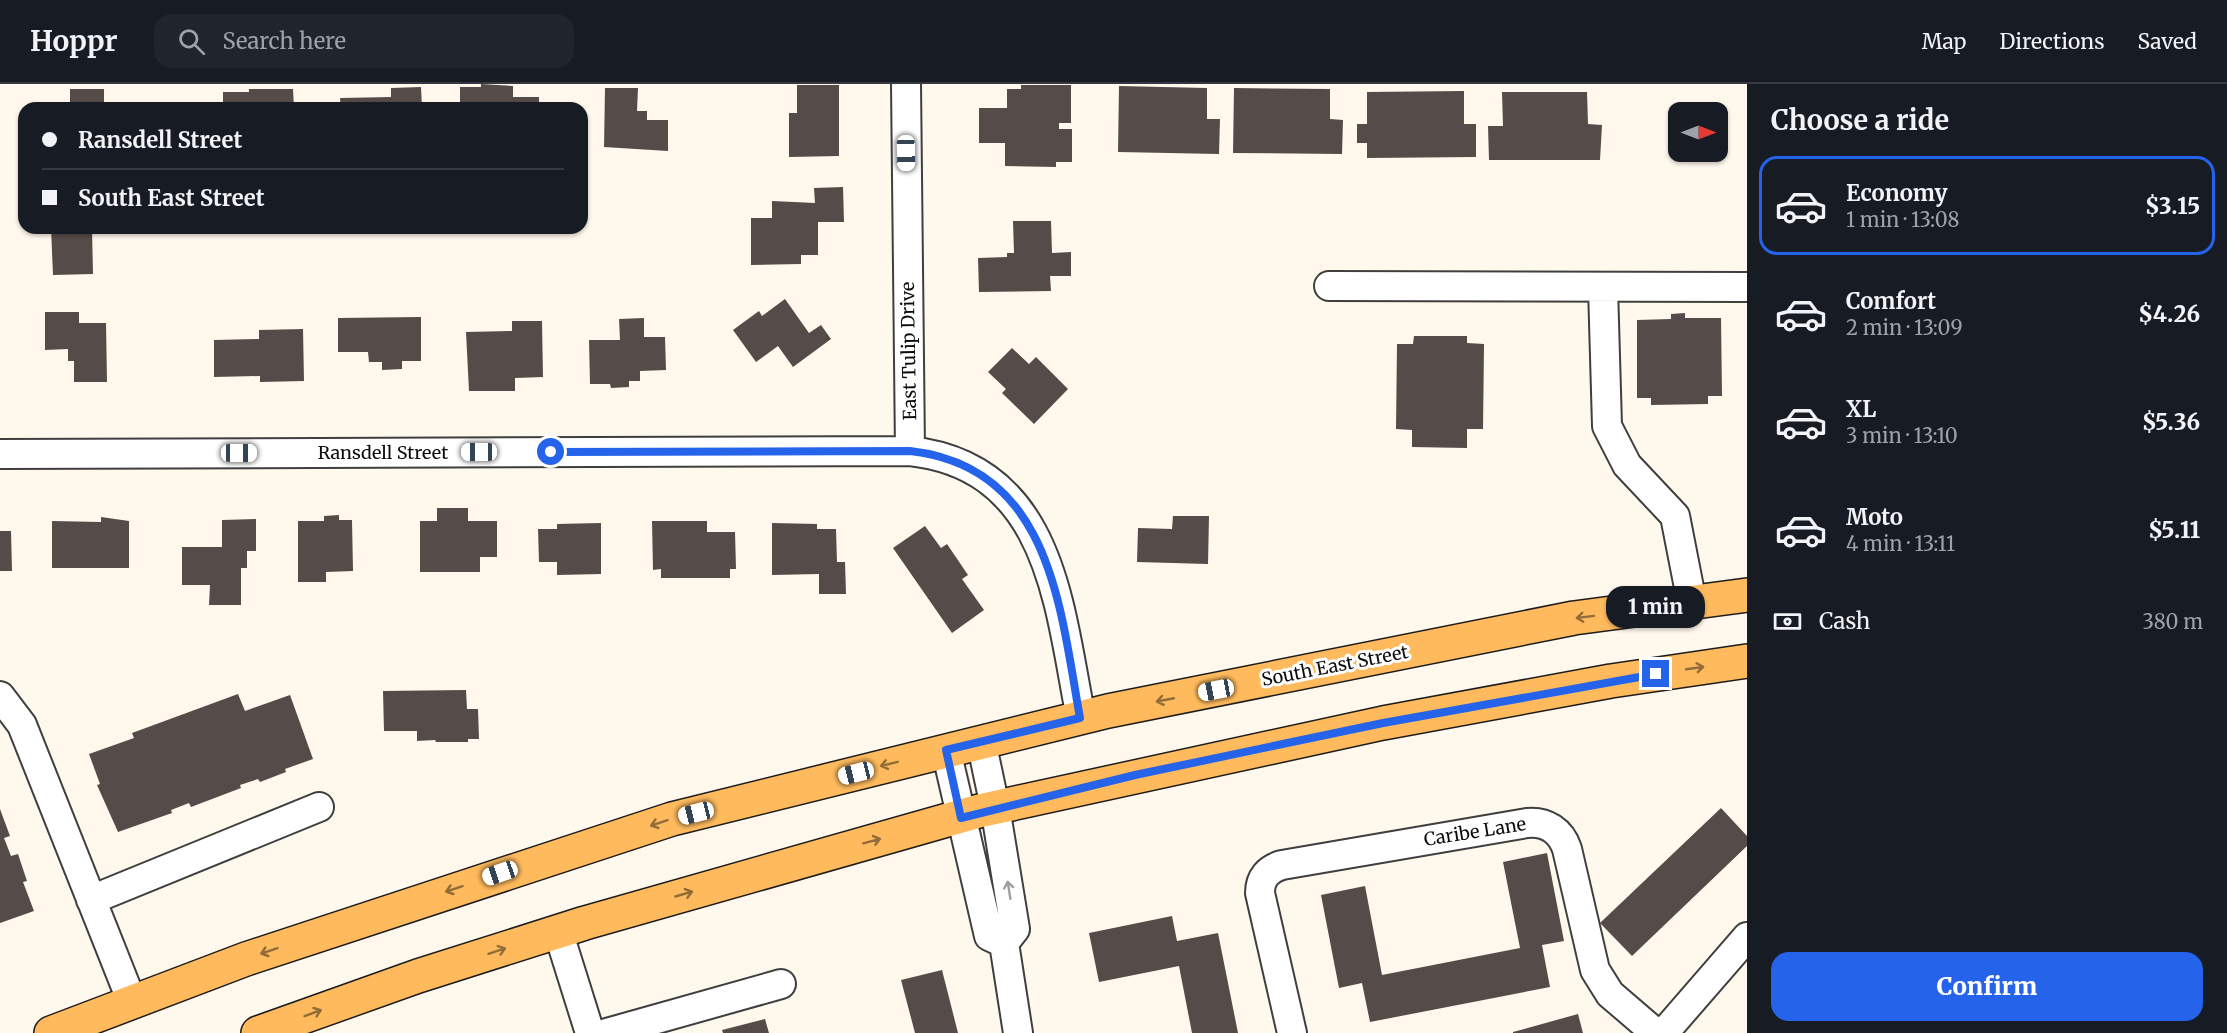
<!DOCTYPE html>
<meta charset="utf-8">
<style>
:root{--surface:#171b24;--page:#20242c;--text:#f1f3f6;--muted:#9ea1a6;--line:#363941;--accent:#2563eb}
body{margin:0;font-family:Merriweather,serif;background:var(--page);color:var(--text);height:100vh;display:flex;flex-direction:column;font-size:22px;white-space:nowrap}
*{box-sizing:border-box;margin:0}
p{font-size:20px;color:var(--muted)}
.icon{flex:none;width:33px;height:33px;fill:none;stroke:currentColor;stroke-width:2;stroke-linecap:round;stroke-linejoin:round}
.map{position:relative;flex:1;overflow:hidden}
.details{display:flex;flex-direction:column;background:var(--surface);width:480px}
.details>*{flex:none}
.top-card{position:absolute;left:18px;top:18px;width:570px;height:132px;border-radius:18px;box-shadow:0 2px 4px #0004;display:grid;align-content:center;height:132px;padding:0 24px;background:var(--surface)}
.needle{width:39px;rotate:90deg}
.buttons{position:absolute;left:1668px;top:18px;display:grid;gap:12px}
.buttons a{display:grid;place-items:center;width:60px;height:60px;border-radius:12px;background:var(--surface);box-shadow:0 2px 4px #0004;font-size:30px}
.end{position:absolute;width:27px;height:27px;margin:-14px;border:8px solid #2563eb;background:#fff;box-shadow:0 0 0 3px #fff}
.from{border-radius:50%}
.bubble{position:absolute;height:42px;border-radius:18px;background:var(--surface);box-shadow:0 2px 4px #0004;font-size:20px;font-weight:800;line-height:42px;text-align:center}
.car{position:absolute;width:18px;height:36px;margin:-18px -9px;border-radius:8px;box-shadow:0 0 4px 2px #0007;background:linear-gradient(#fff 24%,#345 0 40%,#fff 0 76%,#345 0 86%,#fff 0)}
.top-card b{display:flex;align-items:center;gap:21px;height:57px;font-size:22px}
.top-card b+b{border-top:2px solid var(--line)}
.top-card i{width:15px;height:15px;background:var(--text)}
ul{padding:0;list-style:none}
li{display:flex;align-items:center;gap:18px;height:99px;margin:0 12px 9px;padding:0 12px;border:3px solid transparent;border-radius:18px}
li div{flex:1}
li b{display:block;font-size:22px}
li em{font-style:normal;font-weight:800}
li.selected{border-color:var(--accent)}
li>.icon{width:54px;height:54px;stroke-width:1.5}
h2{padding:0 24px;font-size:27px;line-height:72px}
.pay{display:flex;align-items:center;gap:15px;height:66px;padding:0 24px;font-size:22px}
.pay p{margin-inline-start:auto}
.action{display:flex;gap:12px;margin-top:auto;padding:12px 24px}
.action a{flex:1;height:69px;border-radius:18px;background:var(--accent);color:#fff;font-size:24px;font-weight:800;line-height:69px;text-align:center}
header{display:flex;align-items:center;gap:36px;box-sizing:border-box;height:84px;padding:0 30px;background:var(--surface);border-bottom:2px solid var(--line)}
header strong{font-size:28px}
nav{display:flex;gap:33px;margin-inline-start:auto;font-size:21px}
.search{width:420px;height:54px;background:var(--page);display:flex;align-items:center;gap:15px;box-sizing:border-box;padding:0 21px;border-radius:18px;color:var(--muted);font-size:22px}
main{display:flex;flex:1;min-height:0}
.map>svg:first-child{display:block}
.building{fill:#554b48}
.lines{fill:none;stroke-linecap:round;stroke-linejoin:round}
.minor-casing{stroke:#3f3f3f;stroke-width:32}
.major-casing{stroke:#1d1d1d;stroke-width:36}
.minor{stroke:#fff;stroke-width:28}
.major{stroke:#feba5d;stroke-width:33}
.oneway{stroke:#916c39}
.oneway2{stroke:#9e9e9e}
.route{stroke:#2563eb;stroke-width:8}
.labels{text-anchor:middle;stroke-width:6;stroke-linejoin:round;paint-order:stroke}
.street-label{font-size:18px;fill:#0c0c0c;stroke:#fff}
</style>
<header>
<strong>Hoppr</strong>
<div class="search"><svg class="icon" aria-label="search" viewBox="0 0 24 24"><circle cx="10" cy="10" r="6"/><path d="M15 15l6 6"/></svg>Search here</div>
<nav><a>Map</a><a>Directions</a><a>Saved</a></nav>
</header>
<main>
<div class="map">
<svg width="1747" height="949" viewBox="0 0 1747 949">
<rect width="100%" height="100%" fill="#fff8ec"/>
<path class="building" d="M 481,0 L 513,2 L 513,13 L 539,13 L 539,24 L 460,24 L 460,3 L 481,3 Z
M 797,1 L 839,1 L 839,72 L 789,73 L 789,29 L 797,29 Z
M 1021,1 L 1071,1 L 1071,39 L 1059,39 L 1059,45 L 1072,45 L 1072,78 L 1056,78 L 1056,83 L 1005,82 L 1005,59 L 979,59 L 979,24 L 1007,24 L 1007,5 L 1021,5 Z
M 1119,2 L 1207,4 L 1207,35 L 1220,35 L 1219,70 L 1118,68 Z
M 421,3 L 422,24 L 341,24 L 340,14 L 391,13 L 391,4 Z
M 605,4 L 638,4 L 637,27 L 647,27 L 647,36 L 668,36 L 668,67 L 604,63 Z
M 1234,4 L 1330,5 L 1330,35 L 1343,36 L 1342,70 L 1233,69 Z
M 70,5 L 104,5 L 104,24 L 70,24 Z
M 249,5 L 293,5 L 294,24 L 223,24 L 223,8 L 249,8 Z
M 1464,7 L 1464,40 L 1476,40 L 1476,73 L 1367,74 L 1367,59 L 1357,59 L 1357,40 L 1367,40 L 1367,8 Z
M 1502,8 L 1587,8 L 1588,40 L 1602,41 L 1600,76 L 1489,76 L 1488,42 L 1503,42 Z
M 843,103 L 844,138 L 818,138 L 818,171 L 801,171 L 801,180 L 751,181 L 751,134 L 772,134 L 772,117 L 815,119 L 814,104 Z
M 1013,137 L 1051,137 L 1052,169 L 1071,168 L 1071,192 L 1050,192 L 1051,207 L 979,208 L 978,174 L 1007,173 L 1007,169 L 1014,169 Z
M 51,144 L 92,144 L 93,190 L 53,191 Z
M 785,215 L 809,249 L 821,241 L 831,255 L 793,283 L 778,262 L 756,278 L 733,246 L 759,227 L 762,232 Z
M 45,228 L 79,228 L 79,239 L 106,239 L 107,298 L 74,298 L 74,277 L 68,277 L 68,265 L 45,266 Z
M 1685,229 L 1685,234 L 1721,234 L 1722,312 L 1708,312 L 1708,320 L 1651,321 L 1651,314 L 1637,314 L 1637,236 L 1671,235 L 1671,230 Z
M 421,233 L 421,277 L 402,277 L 402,285 L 382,286 L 382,278 L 369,278 L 368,268 L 338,268 L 338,234 Z
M 644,234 L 644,253 L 665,253 L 666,286 L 640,287 L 640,297 L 629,297 L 629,303 L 611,304 L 610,300 L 590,300 L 589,256 L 620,256 L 619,235 Z
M 512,237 L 542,237 L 543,293 L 515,294 L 515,307 L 469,307 L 466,248 L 512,247 Z
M 303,245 L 304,297 L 260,298 L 260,292 L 214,293 L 214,256 L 259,255 L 259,246 Z
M 1414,252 L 1467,252 L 1467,259 L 1484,260 L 1483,345 L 1467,345 L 1467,364 L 1412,363 L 1412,346 L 1396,345 L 1397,260 L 1413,260 Z
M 1012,264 L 1029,280 L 1036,273 L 1068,305 L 1034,340 L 1002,309 L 1006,305 L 988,288 Z
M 437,424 L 468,424 L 468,437 L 497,437 L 497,473 L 480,473 L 480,488 L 420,488 L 420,437 L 437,437 Z
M 339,431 L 339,436 L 352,436 L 353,487 L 326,488 L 326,498 L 298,498 L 298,437 L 324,437 L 324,432 Z
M 1173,432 L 1209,432 L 1208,480 L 1137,478 L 1138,444 L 1172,445 Z
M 101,433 L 129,437 L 129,484 L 52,484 L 52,437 L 101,438 Z
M 256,435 L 256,467 L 247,467 L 247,484 L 241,484 L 241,521 L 209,521 L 210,501 L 182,501 L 182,463 L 222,463 L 222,436 Z
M 652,437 L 707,437 L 707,448 L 735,448 L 736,485 L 730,485 L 730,494 L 661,494 L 661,485 L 653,486 Z
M 601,439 L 601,490 L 557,491 L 557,478 L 539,478 L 538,445 L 557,445 L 557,440 Z
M 772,439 L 817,440 L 817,445 L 836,445 L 837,478 L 845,478 L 846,510 L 819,510 L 819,490 L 772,491 Z
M 925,442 L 941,464 L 947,460 L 968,491 L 962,495 L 984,526 L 952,549 L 893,464 Z
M 0,447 L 11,447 L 12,487 L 0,487 Z
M 466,606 L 467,625 L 478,625 L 479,655 L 468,655 L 468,658 L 436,658 L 435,656 L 417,657 L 417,647 L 384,647 L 383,607 Z
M 238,610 L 245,627 L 290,611 L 313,675 L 285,685 L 286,688 L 260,698 L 258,695 L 240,701 L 241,704 L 191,723 L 189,719 L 171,726 L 172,729 L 118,748 L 97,701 L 100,700 L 89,670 L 134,654 L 132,649 Z
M 1721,724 L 1747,752 L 1747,762 L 1632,872 L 1600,839 Z
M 0,725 L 10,752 L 4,754 L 11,772 L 18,770 L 27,797 L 23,798 L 34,827 L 0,839 Z
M 1547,769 L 1564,857 L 1542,861 L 1550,903 L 1370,938 L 1362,899 L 1339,904 L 1321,811 L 1365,802 L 1382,891 L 1520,864 L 1503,778 Z
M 1172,832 L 1177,857 L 1218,849 L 1238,949 L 1192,949 L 1179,882 L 1099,898 L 1089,849 Z
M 942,886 L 958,949 L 915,949 L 901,896 Z
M 1578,930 L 1583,949 L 1513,949 L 1513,948 Z
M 765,935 L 769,949 L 723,949 L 722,946 Z"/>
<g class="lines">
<defs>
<path id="minor" d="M 906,0 L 910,367
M 1329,202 L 1747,203
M 1603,203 L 1607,342 L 1627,381 L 1675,432 L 1692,519
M 0,370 L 910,367 C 1052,383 1059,523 1081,634
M 0,612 L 22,641 L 132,918
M 981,657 L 995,723 L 1015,845 L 1004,859 L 1018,949
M 946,666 L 989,852 L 1004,859
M 91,816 L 319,723
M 558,847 L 590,949
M 607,949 L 781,900
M 1292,949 L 1260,809 C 1260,794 1268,785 1282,781 L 1527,739 C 1546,737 1561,747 1567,765 L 1595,886 L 1610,910 L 1652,946 L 1661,948 L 1669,943 L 1747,853"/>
<path id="major" d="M 51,949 L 246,875 L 672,735 L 1108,627 L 1574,534 L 1747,511
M 258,949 L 418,892 L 585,839 L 979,727 L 1383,639 L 1611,597 L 1747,577"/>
</defs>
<use href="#minor" class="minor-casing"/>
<use href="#major" class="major-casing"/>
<use href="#minor" class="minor"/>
<use href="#major" class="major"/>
</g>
<defs><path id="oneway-shaft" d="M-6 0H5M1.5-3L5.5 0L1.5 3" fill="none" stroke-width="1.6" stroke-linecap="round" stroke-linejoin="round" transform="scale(1.5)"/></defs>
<g class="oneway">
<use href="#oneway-shaft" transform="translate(1585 533) rotate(173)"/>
<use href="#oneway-shaft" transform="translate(1695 584) rotate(-8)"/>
<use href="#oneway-shaft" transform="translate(1165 616) rotate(169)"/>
<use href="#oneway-shaft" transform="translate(889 680) rotate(166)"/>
<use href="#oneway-shaft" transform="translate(659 739) rotate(162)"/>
<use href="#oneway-shaft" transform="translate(872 757) rotate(-15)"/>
<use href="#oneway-shaft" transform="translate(454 805) rotate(161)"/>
<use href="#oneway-shaft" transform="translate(684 810) rotate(-16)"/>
<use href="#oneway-shaft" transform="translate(269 867) rotate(161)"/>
<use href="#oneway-shaft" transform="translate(497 867) rotate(-18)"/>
<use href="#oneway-shaft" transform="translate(313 929) rotate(-20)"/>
</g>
<use class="oneway2" href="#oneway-shaft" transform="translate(1009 806) rotate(-99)"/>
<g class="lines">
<path class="route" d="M 551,368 L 910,367 C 1051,383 1060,523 1080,634 L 946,666 L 961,734 L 1135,691 L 1383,639 L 1656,590"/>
</g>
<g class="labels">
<g class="street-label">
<text transform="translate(909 267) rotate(-91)" y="6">East Tulip Drive</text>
<text x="383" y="375">Ransdell Street</text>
<text transform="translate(1335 582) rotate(-11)" y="6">South East Street</text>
<text transform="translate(1475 748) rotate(-9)" y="6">Caribe Lane</text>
</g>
</g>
</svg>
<div class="buttons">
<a><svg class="needle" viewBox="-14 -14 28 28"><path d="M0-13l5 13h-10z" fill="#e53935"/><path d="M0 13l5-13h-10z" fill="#9ea1a6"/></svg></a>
</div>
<i class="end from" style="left:551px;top:368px"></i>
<i class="end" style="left:1656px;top:590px"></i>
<div class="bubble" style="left:1606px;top:502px;width:99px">1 min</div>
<i class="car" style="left:906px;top:69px;rotate:179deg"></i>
<i class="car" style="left:479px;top:368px;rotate:270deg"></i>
<i class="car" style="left:239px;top:369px;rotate:90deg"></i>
<i class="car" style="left:1216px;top:606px;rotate:259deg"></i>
<i class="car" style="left:856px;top:689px;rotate:256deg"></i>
<i class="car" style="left:696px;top:729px;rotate:256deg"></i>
<i class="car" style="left:500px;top:789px;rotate:251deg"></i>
<div class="top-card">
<b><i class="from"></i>Ransdell Street</b>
<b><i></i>South East Street</b>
</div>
</div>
<section class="details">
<h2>Choose a ride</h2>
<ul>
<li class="selected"><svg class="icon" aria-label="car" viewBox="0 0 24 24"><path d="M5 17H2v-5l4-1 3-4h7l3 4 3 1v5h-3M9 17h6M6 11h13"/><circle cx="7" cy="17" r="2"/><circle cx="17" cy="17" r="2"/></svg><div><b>Economy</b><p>1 min · 13:08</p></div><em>$3.15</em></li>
<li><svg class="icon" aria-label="car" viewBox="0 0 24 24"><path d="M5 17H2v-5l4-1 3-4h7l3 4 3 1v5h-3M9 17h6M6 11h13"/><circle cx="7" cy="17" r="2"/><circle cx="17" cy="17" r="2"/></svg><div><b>Comfort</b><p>2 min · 13:09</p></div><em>$4.26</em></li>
<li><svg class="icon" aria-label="car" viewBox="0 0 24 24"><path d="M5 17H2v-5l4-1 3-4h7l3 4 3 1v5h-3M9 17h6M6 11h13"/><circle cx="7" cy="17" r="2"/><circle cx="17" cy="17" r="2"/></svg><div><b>XL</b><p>3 min · 13:10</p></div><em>$5.36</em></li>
<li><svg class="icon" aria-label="car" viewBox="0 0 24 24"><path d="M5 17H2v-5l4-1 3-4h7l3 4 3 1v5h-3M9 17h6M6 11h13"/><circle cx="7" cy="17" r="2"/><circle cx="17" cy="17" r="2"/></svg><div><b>Moto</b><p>4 min · 13:11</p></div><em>$5.11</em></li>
</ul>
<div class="pay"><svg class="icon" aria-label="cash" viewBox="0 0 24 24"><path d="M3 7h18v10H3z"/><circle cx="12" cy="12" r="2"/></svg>Cash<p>380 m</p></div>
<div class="action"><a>Confirm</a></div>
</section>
</main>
